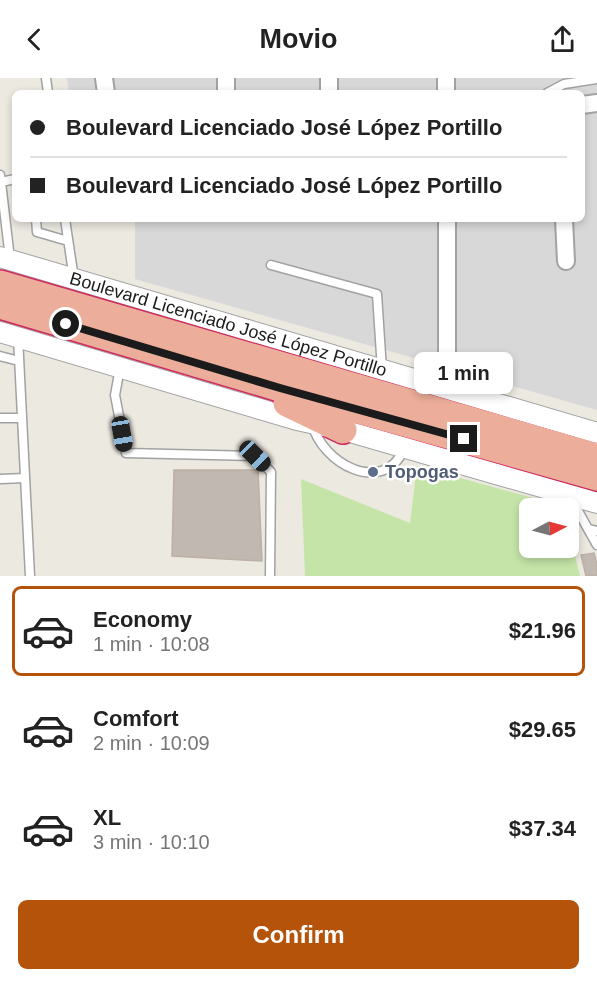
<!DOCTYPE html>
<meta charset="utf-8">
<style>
:root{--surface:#fff;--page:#f2f2f2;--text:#222;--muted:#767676;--line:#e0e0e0;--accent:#b45309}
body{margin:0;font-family:Helvetica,sans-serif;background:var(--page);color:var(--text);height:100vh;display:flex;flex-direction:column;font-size:22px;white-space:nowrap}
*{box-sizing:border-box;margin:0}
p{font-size:20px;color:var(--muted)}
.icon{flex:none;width:33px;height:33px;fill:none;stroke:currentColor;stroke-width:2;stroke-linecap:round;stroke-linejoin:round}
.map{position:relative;height:498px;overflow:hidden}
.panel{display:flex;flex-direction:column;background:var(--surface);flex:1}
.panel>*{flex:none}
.guide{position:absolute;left:12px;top:12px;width:573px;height:132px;border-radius:9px;box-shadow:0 3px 9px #0003;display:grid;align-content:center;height:132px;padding:0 18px;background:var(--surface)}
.needle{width:39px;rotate:84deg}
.controls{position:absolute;left:519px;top:420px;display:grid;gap:12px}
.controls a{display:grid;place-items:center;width:60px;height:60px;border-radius:9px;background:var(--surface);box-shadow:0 3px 9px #0003;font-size:30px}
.end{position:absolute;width:27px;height:27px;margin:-14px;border:8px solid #1b1b1b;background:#fff;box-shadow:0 0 0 3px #fff}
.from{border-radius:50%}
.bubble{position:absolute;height:42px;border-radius:9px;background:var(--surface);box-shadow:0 3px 9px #0003;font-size:20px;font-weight:700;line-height:42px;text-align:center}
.car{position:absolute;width:18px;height:36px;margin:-18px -9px;border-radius:8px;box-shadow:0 0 4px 2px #0007;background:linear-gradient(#222 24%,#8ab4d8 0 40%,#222 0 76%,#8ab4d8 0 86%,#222 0)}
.guide b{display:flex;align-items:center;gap:21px;height:57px;font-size:22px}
.guide b+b{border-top:2px solid var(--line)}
.guide i{width:15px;height:15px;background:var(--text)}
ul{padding:10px 0 0;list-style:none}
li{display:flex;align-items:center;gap:18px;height:90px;margin:0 12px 9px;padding:0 6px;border:3px solid transparent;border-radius:9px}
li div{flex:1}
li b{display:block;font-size:22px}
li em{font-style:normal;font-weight:700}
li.active{border-color:var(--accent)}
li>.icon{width:54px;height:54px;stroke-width:1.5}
.cta{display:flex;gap:12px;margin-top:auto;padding:12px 18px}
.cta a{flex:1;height:69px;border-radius:9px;background:var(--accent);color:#fff;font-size:24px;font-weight:700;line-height:69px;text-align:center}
header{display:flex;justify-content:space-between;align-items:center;height:78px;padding:0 18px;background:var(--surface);font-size:27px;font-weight:700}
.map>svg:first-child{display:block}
.residential{fill:#d9d8d8}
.grass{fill:#c5e5a8}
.building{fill:#c0b8b1;stroke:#bdb0a4;stroke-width:1.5}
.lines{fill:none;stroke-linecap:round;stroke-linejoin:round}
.service-casing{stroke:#a2a2a2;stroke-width:11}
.minor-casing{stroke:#a2a2a2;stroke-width:20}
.tertiary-casing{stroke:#a2a2a2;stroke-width:22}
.trunk-casing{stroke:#cd2c5f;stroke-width:30}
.service{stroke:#fff;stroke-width:8}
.minor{stroke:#fff;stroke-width:16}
.tertiary{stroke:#fff;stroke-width:20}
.trunk{stroke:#ecae9a;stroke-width:27}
.route{stroke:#1b1b1b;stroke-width:8}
.service-dot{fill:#5c6f8a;stroke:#fff;stroke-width:2}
.labels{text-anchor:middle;stroke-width:5;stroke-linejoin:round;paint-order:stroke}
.street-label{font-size:18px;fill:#1b1b1b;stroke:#fff}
.service-label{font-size:18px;font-weight:bold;fill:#4e5e75;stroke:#fff;text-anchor:start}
</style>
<header><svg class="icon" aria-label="back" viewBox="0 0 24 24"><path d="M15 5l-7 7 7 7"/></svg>Movio<svg class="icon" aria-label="share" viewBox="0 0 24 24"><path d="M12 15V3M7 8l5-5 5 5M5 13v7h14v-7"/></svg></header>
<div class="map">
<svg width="597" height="498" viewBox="0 0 597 498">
<rect width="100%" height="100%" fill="#ece9e1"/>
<path class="residential" d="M 67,0 L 597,0 L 597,332 L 135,201 L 135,141 L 582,141 L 582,15 L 69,15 Z"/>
<path class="grass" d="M 417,388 L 562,428 L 563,430 L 530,430 L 530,470 L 568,470 L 569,453 L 580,498 L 305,498 L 301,401 L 410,445 Z"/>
<path class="building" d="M 174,392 L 258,392 L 262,483 L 172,478 Z
M 594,475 L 597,486 L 597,498 L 586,498 L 581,477 Z"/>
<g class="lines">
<defs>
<path id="service" d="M 46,0 L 48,15
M 547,15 L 564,6 L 597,1
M 0,97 L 1,104 L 15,101
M 1,104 L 10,181
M 36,141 L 37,154 L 68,163
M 65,141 L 74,201
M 271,187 L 377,216 L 382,292
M 18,259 L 30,498
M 0,278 L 19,283
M 120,290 L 115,317 L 126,375 L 255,378 L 271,394 L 270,498
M 0,340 L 22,340
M 312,345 C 321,385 383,419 404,371
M 0,401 L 25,400
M 571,420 L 588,451 L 597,453
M 588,451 L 597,467"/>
<path id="minor" d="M 104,0 L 106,15
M 329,0 L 329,15
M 446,0 L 446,15
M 226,15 L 226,0
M 582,27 L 597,25
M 447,141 L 447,312
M 564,141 L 566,183"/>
<g id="tertiary">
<path id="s1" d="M 0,179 L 597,355"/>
<path d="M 0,254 L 297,342 L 343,352 L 597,425"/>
</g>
<path id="trunk" d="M 0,206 L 597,379
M 0,227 L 280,310 L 597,399
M 287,325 L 343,352"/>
</defs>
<use href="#service" class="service-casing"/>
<use href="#minor" class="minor-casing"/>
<use href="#tertiary" class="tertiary-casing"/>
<use href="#trunk" class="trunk-casing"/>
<use href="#service" class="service"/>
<use href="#minor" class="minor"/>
<use href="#tertiary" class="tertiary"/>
<use href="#trunk" class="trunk"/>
</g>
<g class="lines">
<path class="route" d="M 66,246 L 280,310 L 464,361"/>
</g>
<circle class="service-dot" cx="373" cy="394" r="6"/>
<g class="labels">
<g class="street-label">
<text dy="6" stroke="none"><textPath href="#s1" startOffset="238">Boulevard Licenciado José López Portillo</textPath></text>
</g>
<g class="service-label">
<text x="385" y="400">Topogas</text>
</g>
</g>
</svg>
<div class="controls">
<a><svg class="needle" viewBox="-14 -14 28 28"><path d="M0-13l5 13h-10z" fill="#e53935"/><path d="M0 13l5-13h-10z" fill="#767676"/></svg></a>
</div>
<i class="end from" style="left:66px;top:246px"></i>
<i class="end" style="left:464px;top:361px"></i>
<div class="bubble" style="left:414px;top:274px;width:99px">1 min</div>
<i class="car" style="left:122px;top:356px;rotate:170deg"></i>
<i class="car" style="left:255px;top:378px;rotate:134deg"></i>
<div class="guide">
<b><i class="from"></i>Boulevard Licenciado José López Portillo</b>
<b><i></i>Boulevard Licenciado José López Portillo</b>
</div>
</div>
<section class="panel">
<ul>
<li class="active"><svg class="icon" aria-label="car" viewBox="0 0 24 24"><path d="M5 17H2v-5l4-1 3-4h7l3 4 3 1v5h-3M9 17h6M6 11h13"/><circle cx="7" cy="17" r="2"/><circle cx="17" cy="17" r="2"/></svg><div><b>Economy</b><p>1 min · 10:08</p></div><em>$21.96</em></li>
<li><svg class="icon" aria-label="car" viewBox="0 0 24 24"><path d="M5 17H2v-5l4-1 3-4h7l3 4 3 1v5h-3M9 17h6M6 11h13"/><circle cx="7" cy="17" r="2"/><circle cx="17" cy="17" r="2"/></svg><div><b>Comfort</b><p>2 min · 10:09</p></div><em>$29.65</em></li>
<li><svg class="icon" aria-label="car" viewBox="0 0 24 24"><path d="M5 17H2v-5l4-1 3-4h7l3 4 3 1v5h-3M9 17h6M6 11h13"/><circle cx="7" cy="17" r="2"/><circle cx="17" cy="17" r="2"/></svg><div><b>XL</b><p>3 min · 10:10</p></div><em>$37.34</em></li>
</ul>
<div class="cta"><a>Confirm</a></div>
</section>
